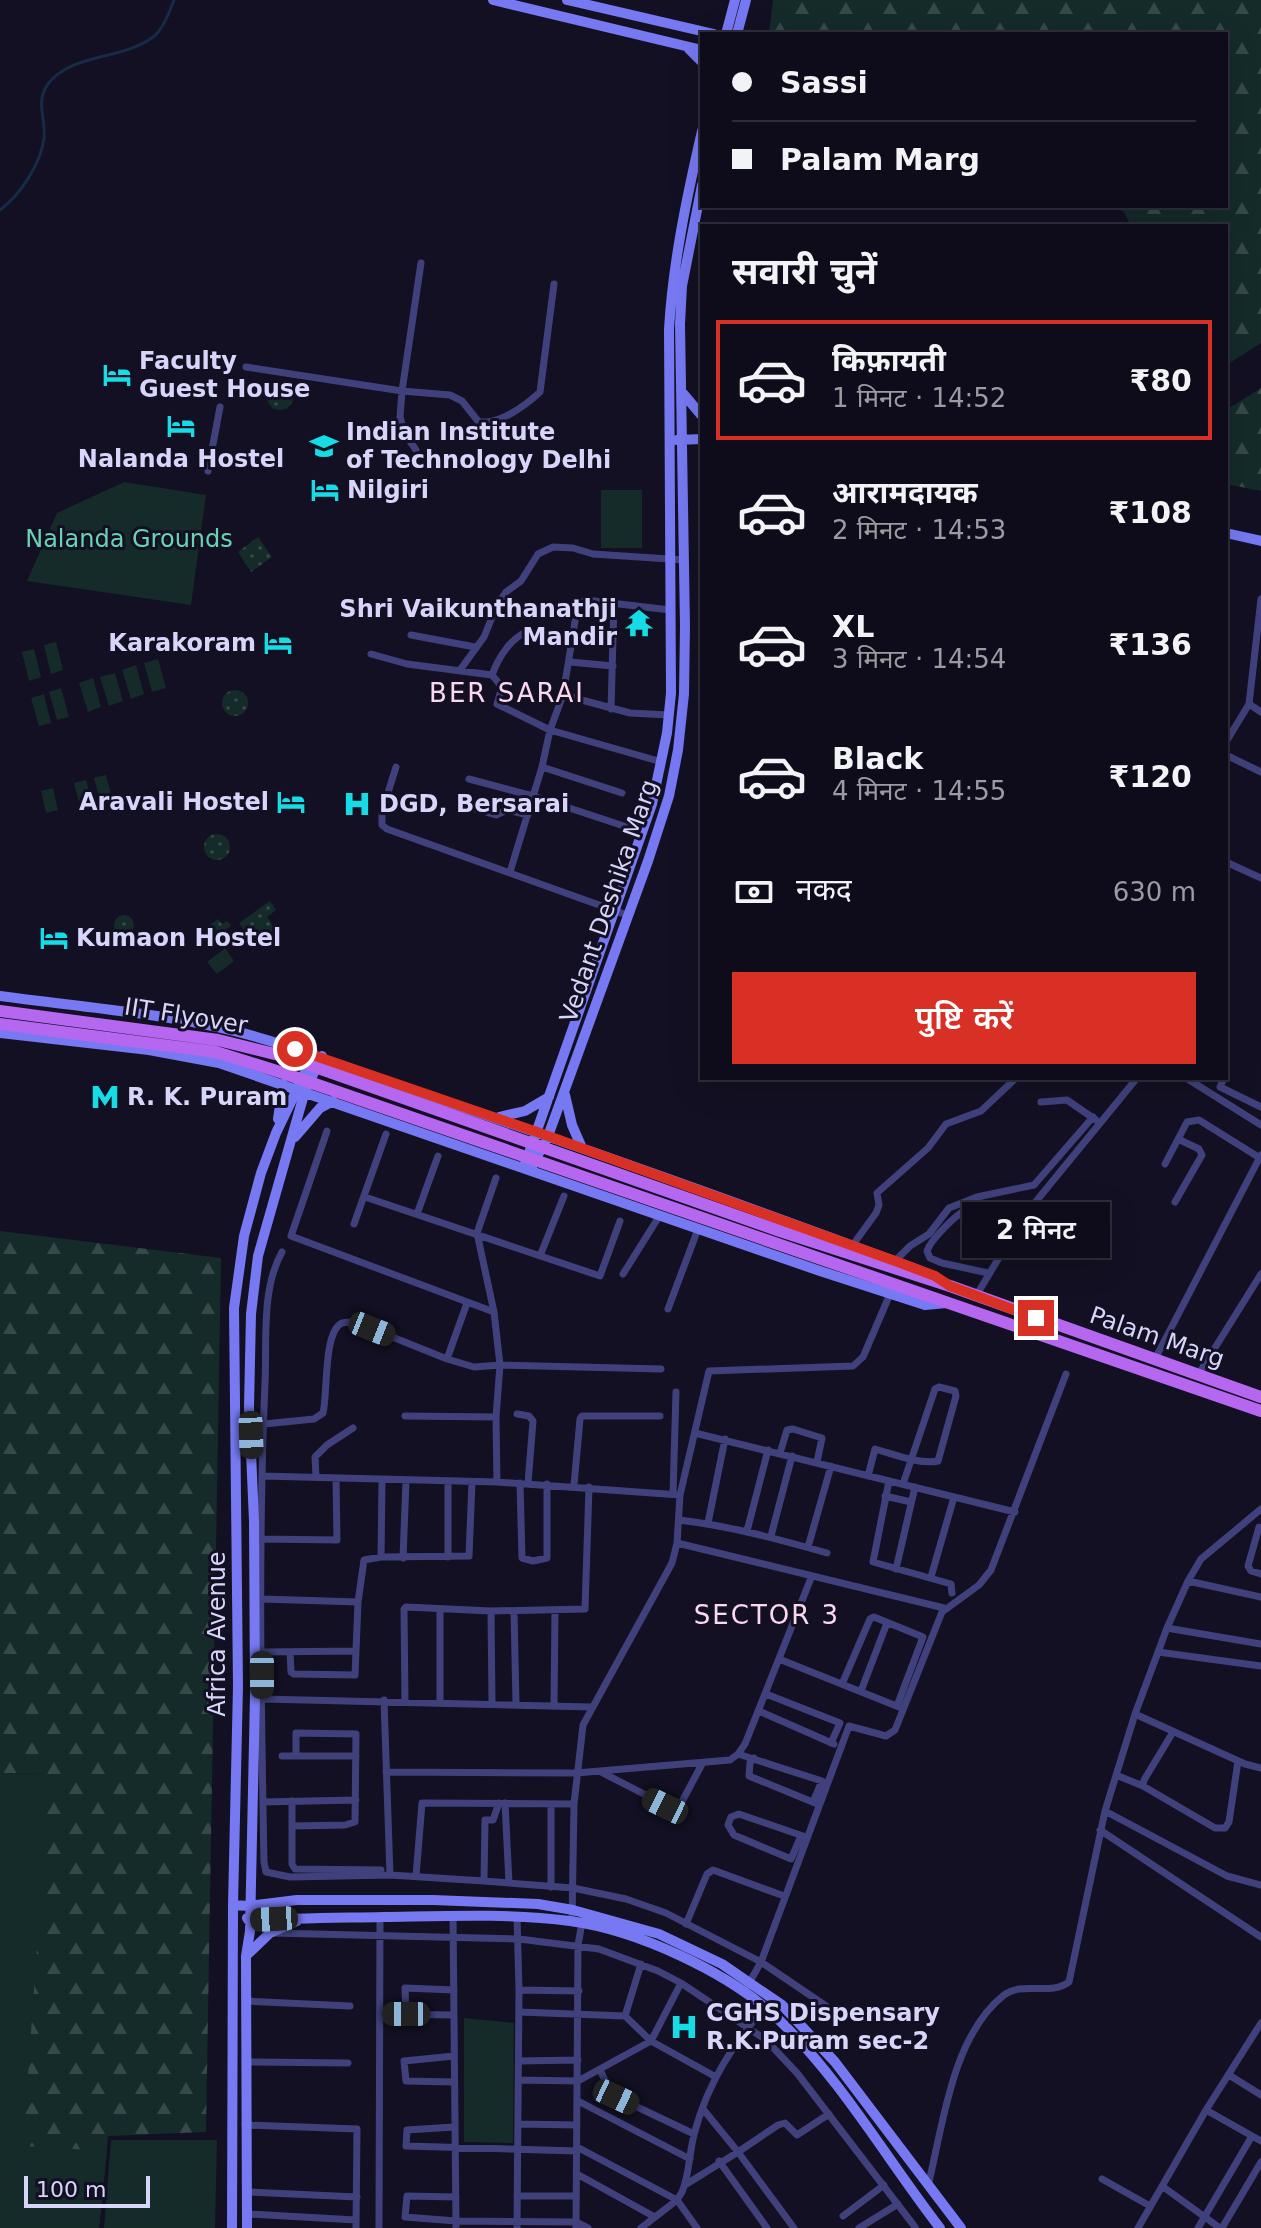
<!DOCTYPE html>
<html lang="hi">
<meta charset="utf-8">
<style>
:root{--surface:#0e0c1a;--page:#171523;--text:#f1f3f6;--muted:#9b9ba2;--line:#2e2c39;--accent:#d93025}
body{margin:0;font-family:"DejaVu Sans","Noto Sans Devanagari",sans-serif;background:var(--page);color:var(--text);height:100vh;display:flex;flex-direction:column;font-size:30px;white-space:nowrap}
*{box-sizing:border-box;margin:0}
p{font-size:26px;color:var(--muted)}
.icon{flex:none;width:44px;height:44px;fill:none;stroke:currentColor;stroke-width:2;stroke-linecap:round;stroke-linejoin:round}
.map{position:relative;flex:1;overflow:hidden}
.details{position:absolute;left:700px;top:224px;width:528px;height:856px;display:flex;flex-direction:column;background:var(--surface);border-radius:0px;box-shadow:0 8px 32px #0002,0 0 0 2px var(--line)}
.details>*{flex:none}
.guide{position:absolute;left:700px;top:32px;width:528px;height:176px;border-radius:0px;box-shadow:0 8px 32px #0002,0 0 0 2px var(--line);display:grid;align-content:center;height:176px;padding:0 32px;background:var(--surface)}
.scale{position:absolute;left:24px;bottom:20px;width:126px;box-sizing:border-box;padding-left:8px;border:4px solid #d8d5fb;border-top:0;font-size:22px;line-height:28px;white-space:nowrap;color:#d8d5fb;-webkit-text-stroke:6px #121022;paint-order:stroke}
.end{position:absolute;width:36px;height:36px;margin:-18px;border:10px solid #d93025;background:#fff;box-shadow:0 0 0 4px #fff}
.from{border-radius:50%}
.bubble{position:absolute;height:56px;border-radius:0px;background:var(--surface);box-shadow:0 8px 32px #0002,0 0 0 2px var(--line);font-size:26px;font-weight:600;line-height:56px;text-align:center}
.car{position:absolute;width:24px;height:48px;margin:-24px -12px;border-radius:10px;box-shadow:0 0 6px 2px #0007;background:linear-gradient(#222 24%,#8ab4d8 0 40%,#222 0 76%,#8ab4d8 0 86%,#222 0)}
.guide b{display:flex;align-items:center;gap:28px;height:76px;font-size:30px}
.guide b+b{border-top:2px solid var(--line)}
.guide i{width:20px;height:20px;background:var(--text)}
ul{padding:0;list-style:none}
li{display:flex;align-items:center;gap:24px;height:120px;margin:0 16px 12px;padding:0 16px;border:4px solid transparent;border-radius:0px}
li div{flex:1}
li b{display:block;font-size:30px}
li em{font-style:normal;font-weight:600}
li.active{border-color:var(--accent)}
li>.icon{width:72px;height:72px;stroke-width:1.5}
h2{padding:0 32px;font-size:36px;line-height:96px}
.pay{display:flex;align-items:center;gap:20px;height:88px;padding:0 32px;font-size:30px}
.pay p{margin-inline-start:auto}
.primary-button{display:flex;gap:16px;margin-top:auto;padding:16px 32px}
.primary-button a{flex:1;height:92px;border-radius:0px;background:var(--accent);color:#fff;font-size:32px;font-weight:600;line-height:92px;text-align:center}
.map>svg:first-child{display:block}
.grass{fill:url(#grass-dots)}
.forest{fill:url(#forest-firs)}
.park{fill:#142b29}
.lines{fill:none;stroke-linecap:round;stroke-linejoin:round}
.stream{stroke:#152b47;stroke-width:3}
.street{stroke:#40417c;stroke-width:7}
.secondary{stroke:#7679f1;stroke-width:10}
.primary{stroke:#b667f0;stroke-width:12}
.route{stroke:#d93025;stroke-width:10}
.labels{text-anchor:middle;stroke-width:6;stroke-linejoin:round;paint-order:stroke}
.poi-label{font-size:24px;font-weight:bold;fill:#d8d5fb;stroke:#121022;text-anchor:start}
.park-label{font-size:24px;fill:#68d3b3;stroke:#121022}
.street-label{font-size:24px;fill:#d8d5fb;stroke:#121022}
.neighbourhood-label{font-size:26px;letter-spacing:2px;fill:#fbd7f0;stroke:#121022}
</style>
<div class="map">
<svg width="1261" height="2228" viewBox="0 0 1261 2228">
<defs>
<pattern id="grass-dots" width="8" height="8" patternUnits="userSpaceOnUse" patternTransform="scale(2)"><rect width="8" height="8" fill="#142b29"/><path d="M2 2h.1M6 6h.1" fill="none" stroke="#354949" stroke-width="1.8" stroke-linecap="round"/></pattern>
<pattern id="forest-firs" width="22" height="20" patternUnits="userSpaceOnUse" patternTransform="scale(2)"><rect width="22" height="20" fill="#142b29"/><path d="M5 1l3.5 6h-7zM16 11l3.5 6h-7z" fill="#354949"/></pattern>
</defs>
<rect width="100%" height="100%" fill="#121022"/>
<path class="grass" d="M267 397a13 13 0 1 1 26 0a13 13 0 1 1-26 0Z
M 258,537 L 272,557 L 251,572 L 238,552 Z
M222 703a13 13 0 1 1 26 0a13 13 0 1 1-26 0Z
M204 847a13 13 0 1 1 26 0a13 13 0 1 1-26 0Z
M 270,901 L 276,910 L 267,917 L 275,928 L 279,926 L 281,928 L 256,946 L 239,923 Z
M114 925a10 10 0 1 1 20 0a10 10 0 1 1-20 0Z
M 218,919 L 222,924 L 227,921 L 231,926 L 211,940 L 204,929 Z"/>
<path class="forest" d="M 773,0 L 1261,0 L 1261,343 L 1228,364 L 1226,362 L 1226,226 L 1131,226 L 1124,212 L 1114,206 L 1226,206 L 1226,34 L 769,34 Z
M 1261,388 L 1261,491 L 1226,484 L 1226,410 Z
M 0,1231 L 221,1258 L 206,2132 L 108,2136 L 99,2228 L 0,2228 L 48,1774 L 0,1773 Z"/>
<path class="park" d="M 124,482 L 206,495 L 191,605 L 27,581 L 57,513 Z
M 601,490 L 642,490 L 642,548 L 601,548 Z
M 56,642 L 63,670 L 51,674 L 44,645 Z
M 34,649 L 41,677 L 29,681 L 22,652 Z
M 158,659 L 166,688 L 152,692 L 144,663 Z
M 136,665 L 144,694 L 131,699 L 122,670 Z
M 115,673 L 123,701 L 109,706 L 100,677 Z
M 93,678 L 101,707 L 88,712 L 79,683 Z
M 61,688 L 69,717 L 57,720 L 49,692 Z
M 44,694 L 51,723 L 39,726 L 31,698 Z
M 106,775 L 112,797 L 100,801 L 94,778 Z
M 86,780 L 92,802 L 80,806 L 74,783 Z
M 53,788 L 58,810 L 46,813 L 41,791 Z
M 225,948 L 234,961 L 217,974 L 207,962 Z
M 0,1773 L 49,1774 L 23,2146 L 107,2151 L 99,2228 L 0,2228 Z
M 464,2018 L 514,2023 L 513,2143 L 464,2142 Z
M 111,2140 L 217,2140 L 215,2228 L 104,2228 Z"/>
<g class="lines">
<path class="stream" d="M 0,210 C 20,195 41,164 44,138 C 46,118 35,102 48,84 C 71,53 123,60 153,37 C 162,31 170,11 174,0"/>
<path class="street" d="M 246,367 L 402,391 L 450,395 L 462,401 L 478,421 C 497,427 526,405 540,392 L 554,284
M 416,450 L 405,434 L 400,417 L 402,391 L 421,263
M 208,471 L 220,407
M 531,630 C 512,636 499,656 492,675 L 502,687 L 497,704 L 550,730 L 662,762
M 411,635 L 475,647
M 371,654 L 407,664 L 492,675
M 570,662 L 613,666
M 460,670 L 484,637 L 497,605 L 506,592 L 521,581 L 538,554 L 553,547 L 573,548 L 593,554 L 684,560
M 563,695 L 630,713 L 669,715
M 1249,704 L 1261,712
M 611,709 L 614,602
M 1226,742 L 1249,704 L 1261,599
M 1226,755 L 1261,772
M 396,767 L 382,812 L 382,825 L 387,829 L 627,915
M 542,767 L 622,793
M 469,779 L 533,796 L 642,832
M 472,808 L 496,815 L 507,810 L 528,815
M 1226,862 L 1261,878
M 510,872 L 542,767 L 550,730 L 563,695 L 578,603 L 586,600 L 670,610
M 1186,1078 L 1261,1125
M 1224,1078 L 1220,1087 L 1261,1107
M 1041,1102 L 1067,1100 L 1096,1120
M 327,1131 L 291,1236 L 494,1312
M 1165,1164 L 1187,1122 L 1199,1120 L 1260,1158
M 496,1178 L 477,1233 L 494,1312 L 500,1365 L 496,1417 L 497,1482
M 365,1197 L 600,1276 L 620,1221
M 1175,1202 L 1202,1155 L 1199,1149 L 1178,1139
M 417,1214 L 438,1156
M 354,1224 L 386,1134
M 852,1246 L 876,1213 L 879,1205 L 877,1193 L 928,1148 L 946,1124 L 981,1111 L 1016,1078
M 282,1252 C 261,1289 267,1342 265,1383 C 258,1542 261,1703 264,1862 L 266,1872 L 290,1877 L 390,1875 L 484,1881 L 573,1888 L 626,1899 L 666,1913 L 761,1962 L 826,2006
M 540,1256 L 564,1196
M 895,1261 L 910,1246 L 929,1234 L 949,1208 L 977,1197 L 1034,1185 L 1093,1117
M 988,1273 L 942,1263 L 930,1258 L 927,1251 C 931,1240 938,1235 946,1226 C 976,1196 987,1202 1024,1216
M 623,1274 L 660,1215
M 976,1296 L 1024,1216 L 1137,1078
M 668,1309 L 698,1229
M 447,1359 L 474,1367 L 500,1365 L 661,1369
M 1155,1359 L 1261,1155
M 1198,1375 L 1261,1274
M 517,1414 L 529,1416 L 533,1421 L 528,1483
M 405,1416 L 496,1417
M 264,1424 L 314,1419 L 323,1413 C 328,1393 323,1332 342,1323 C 345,1322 352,1322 355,1322 L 447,1359 L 467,1303
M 695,1433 L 1015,1512
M 780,1453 L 787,1430 L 793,1429 L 822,1438 L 817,1462
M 262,1476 L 497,1482 L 680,1495
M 868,1476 L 875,1449 C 893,1454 920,1465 938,1461 L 956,1396 L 955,1391 L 939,1387 L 935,1389 L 903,1484
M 316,1477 L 315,1457 L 327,1445 L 353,1428
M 448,1481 L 448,1557
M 889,1481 L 873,1562 L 951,1584 L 952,1593
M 520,1483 L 522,1558 L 533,1561 L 547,1558 L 547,1484
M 574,1485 L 580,1419 L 582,1416 L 660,1416
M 673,1494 L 676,1392
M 885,1496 L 911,1502
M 679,1520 C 730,1526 778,1539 827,1553
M 708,1523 L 725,1439
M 1259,1527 L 1248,1566 L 1251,1571 L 1261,1574
M 747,1531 L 768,1450
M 771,1536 L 792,1456
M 262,1539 L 337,1540 L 336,1479
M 677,1543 L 944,1608
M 808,1547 L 831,1466
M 381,1557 L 382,1481
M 403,1558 L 406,1481
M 896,1569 L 915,1487
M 931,1577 L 954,1497
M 1188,1581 L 1261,1597
M 262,1599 L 358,1602
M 440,1609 L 440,1702
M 491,1611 L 492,1704
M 514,1611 L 516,1704
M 1167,1628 L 1261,1644
M 262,1652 L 356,1651 L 358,1602 L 364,1560 L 381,1557 L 469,1556 L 472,1482
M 290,1652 L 291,1672 L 294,1674 L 355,1675 L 356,1651
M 1158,1652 L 1261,1666
M 779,1659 L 899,1707
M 842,1684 L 870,1619 L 874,1617 L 923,1637 L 897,1706
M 861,1691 L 887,1623
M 766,1694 L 840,1723 L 831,1743
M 263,1699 L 591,1707
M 384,1700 L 390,1875
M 405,1701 L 404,1609 L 406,1607 L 491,1611 L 585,1609 L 589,1487
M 554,1706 L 555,1611
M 759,1711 L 834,1744
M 1135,1714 L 1245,1764 L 1261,1768
M 1173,1732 L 1144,1780 L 1143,1786 L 1215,1828 L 1225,1828 L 1229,1822 L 1238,1761
M 738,1754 L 822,1781 L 813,1802
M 282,1756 L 356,1756
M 754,1758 L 750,1763 L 749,1776 L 815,1803
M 386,1772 L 576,1773 L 730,1760 L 738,1754 L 745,1744 L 811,1578
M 601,1772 L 677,1811 L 702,1764
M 1116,1775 L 1143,1786
M 292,1801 L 292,1864 L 295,1869 L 381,1870
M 263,1802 L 356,1800
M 505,1803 L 509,1883
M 551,1804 L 551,1887
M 1105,1811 L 1227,1876 L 1261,1885
M 292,1826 L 345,1825 L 355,1822 L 356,1734 L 296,1733 L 296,1756
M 1100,1830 L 1261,1937
M 801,1836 L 791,1859 L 734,1835 L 728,1825 L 731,1817 L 739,1814 L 806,1837
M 416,1876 L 422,1803 L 574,1804
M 484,1881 L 485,1820 L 493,1820 L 499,1803
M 453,1915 L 456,2228
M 572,1921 L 574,1804 L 583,1725 L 672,1563 L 677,1543 L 680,1495 L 709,1371 L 853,1366 L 863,1357 L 890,1294
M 686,1924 L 707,1874 L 713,1870 L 784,1896
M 272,1933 L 519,1939 L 599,1949 L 658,1971 L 681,1983 L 766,2040 L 797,2073 L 915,2227
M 748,1985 L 761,1962 L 849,1726 L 886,1736 L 895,1730 L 942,1612 L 979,1585 L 991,1570 L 1066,1374
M 519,1990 L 579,1991
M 246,2001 L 350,2006
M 519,2012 L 625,2016 L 651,2041 L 716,2077
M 380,2014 L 454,2015
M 406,2014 L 405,1988 L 454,1990
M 625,2016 L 641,1964
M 519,2061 L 578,2060
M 246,2062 L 348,2063
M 600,2070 L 612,2095 L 694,2134
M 1229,2075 L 1261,2095
M 518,2080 L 578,2081 L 651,2041 L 681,1983
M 453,2082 L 406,2081 L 404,2061 L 454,2056
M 578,2101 L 690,2159
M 703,2109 L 738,2152 L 778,2125 L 785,2123 L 797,2135 L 829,2114
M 1206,2110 L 1261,2141
M 518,2124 L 577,2125
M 245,2125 L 357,2129 L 356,2228
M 454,2127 L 407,2130 L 406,2146 L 577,2151
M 577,2147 L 677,2200 L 697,2228
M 719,2161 L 767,2228
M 577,2174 L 653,2216
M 1102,2179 L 1150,2206
M 685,2185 L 738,2152 L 794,2228
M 928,2186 C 943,2125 952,2036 1004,1995 C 1022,1981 1051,1996 1069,1982 L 1105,1811 L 1135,1714 L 1167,1628 L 1188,1581 L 1201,1559 L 1261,1509
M 1162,2186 L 1220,2228
M 248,2192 L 357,2197
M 517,2196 L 576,2196
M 456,2197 L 407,2196 L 405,2217 L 456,2221 L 576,2222 L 588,2228
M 248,2214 L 356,2220
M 843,2216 L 884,2185
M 379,2228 L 380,1917
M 517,2228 L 519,1990 L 517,1917
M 576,2228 L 578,1945 L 582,1923
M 641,2228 L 677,2200 L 682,2192 C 690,2173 689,2151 695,2131 C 707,2086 733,2042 765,2008
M 859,2228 L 898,2204
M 1138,2228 L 1206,2110 L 1261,2023
M 1198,2228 L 1252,2136
M 1222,2228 L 1261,2162"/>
<path class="secondary" d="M 493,0 L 702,50
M 567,0 L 714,34
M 726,34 L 735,0
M 737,34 L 746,0
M 689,49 L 702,62
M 681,391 L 702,416
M 677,440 L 702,439
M 1226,533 L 1261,541
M 0,996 C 74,1006 149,1012 222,1028 C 289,1043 351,1071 417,1092 C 585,1148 752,1208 918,1270
M 0,1033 L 149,1050 L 219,1063 L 820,1271 L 925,1305 L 947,1303
M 565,1095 L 572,1125 L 582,1148
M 499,1117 L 525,1111 L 549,1097
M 278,1119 L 283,1084
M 295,1137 L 320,1108 L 333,1101
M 524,1167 L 652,804 L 667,733 L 671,693 L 669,329 C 673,262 687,196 702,131
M 530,1170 L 548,1136 L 648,861 L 669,796 L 678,750 L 684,694 L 685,626 L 680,324 L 682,286 L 702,185
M 233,1905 L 249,1906 L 297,1900 L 433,1900 L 538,1904 L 573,1910 L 659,1934 L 722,1964 L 782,2005 L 835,2062 L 961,2228
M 247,1918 L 249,1921 C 294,1918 338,1918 383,1917 C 445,1916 508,1913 570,1921 C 637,1930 728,1972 777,2018 C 841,2079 886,2158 940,2228
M 248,1954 L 270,1933 L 297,1921
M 232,2228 L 233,1905 L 238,1686 L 234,1308 L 244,1236 L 261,1173 L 276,1133 L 314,1054
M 247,2228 L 246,1956 L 250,1931 L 255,1695 L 254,1521 L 249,1407 L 251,1314 L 258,1256 L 305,1091 L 322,1056"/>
<path class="primary" d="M 0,1011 L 218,1040 L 287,1057 L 780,1231 L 950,1286 L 1261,1397
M 0,1024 L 216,1052 L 283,1073 L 1261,1411"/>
</g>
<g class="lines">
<path class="route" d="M 295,1049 L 537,1132 L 895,1261 L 935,1276 L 950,1286 L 1036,1318"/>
</g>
<defs>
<symbol id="hotel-bare" viewBox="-9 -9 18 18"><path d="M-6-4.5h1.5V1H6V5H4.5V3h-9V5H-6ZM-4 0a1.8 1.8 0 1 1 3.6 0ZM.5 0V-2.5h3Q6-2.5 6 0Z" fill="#17dbe5" stroke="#121022" stroke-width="2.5" paint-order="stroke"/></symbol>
<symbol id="university-bare" viewBox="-9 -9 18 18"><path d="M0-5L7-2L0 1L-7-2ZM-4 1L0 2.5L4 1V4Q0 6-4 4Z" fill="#17dbe5" stroke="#121022" stroke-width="2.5" paint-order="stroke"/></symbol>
<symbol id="temple-bare" viewBox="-9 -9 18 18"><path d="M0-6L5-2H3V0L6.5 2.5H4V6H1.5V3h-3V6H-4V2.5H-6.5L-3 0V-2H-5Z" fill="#17dbe5" stroke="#121022" stroke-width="2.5" paint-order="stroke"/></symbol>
<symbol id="hospital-bare" viewBox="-9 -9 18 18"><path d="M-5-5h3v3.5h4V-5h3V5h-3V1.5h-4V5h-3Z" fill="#17dbe5" stroke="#121022" stroke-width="2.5" paint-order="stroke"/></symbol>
<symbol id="metro-bare" viewBox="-9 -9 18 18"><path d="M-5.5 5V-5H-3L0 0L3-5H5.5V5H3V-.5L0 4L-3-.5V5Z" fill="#17dbe5" stroke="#121022" stroke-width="2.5" paint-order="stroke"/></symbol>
</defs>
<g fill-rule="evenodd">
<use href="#hotel-bare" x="97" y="355" width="40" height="40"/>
<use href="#hotel-bare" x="161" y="406" width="40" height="40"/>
<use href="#university-bare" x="304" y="426" width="40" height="40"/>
<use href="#hotel-bare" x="305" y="470" width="40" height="40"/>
<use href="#temple-bare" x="619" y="603" width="40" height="40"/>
<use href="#hotel-bare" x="258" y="623" width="40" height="40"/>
<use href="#hotel-bare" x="271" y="782" width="40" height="40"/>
<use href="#hospital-bare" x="337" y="784" width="40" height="40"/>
<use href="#hotel-bare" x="34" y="918" width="40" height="40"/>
<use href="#metro-bare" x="85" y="1077" width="40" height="40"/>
<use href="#hospital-bare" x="664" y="2007" width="40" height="40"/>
</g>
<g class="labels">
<g class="poi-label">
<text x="139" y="369">Faculty<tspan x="139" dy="28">Guest House</tspan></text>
<text x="346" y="440">Indian Institute<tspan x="346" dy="28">of Technology Delhi</tspan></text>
<text x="181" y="467" text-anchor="middle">Nalanda Hostel</text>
<text x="347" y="498">Nilgiri</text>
<text x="617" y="617" text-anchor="end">Shri Vaikunthanathji<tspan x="617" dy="28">Mandir</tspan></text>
<text x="256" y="651" text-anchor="end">Karakoram</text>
<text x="269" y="810" text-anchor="end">Aravali Hostel</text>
<text x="379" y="812">DGD, Bersarai</text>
<text x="76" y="946">Kumaon Hostel</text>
<text x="127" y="1105">R. K. Puram</text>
<text x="706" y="2021">CGHS Dispensary<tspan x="706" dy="28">R.K.Puram sec-2</tspan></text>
</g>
<g class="park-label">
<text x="129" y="547">Nalanda Grounds</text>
</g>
<g class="street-label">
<text transform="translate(609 901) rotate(-71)" y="8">Vedant Deshika Marg</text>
<text transform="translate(186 1016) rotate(9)" y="8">IIT Flyover</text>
<text transform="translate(1157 1337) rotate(19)" y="8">Palam Marg</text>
<text transform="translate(217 1634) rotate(-90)" y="8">Africa Avenue</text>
</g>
<g class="neighbourhood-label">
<text x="507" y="702">BER SARAI</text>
<text x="767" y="1624">SECTOR 3</text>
</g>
</g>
</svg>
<div class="scale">100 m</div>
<i class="end from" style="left:295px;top:1049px"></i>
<i class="end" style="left:1036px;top:1318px"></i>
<div class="bubble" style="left:962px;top:1202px;width:148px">2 मिनट</div>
<i class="car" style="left:372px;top:1329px;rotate:112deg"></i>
<i class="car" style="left:251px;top:1435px;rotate:178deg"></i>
<i class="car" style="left:262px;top:1675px;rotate:180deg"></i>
<i class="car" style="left:665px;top:1806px;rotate:296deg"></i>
<i class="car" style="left:274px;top:1919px;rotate:267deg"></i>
<i class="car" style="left:406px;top:2014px;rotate:270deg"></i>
<i class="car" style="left:616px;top:2097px;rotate:115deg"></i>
<div class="guide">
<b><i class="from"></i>Sassi</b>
<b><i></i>Palam Marg</b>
</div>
<section class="details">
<h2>सवारी चुनें</h2>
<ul>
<li class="active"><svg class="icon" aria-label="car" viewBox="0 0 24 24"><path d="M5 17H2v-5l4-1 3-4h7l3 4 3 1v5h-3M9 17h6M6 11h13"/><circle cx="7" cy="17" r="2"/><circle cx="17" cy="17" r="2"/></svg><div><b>किफ़ायती</b><p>1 मिनट · 14:52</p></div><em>₹80</em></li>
<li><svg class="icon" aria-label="car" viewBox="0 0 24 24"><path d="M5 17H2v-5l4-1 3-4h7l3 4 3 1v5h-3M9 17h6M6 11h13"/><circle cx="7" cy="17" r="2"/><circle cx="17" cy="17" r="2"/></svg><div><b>आरामदायक</b><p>2 मिनट · 14:53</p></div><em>₹108</em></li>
<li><svg class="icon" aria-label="car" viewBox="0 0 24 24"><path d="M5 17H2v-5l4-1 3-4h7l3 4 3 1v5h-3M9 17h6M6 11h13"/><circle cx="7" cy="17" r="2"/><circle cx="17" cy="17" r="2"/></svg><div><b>XL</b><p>3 मिनट · 14:54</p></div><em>₹136</em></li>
<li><svg class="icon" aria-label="car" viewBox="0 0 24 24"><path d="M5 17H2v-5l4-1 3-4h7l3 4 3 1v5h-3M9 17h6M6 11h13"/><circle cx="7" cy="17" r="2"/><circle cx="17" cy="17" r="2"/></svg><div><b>Black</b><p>4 मिनट · 14:55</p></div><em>₹120</em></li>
</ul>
<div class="pay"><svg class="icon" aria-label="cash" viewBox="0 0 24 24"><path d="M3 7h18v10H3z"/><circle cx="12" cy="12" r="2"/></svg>नकद<p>630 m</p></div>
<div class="primary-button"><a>पुष्टि करें</a></div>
</section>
</div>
